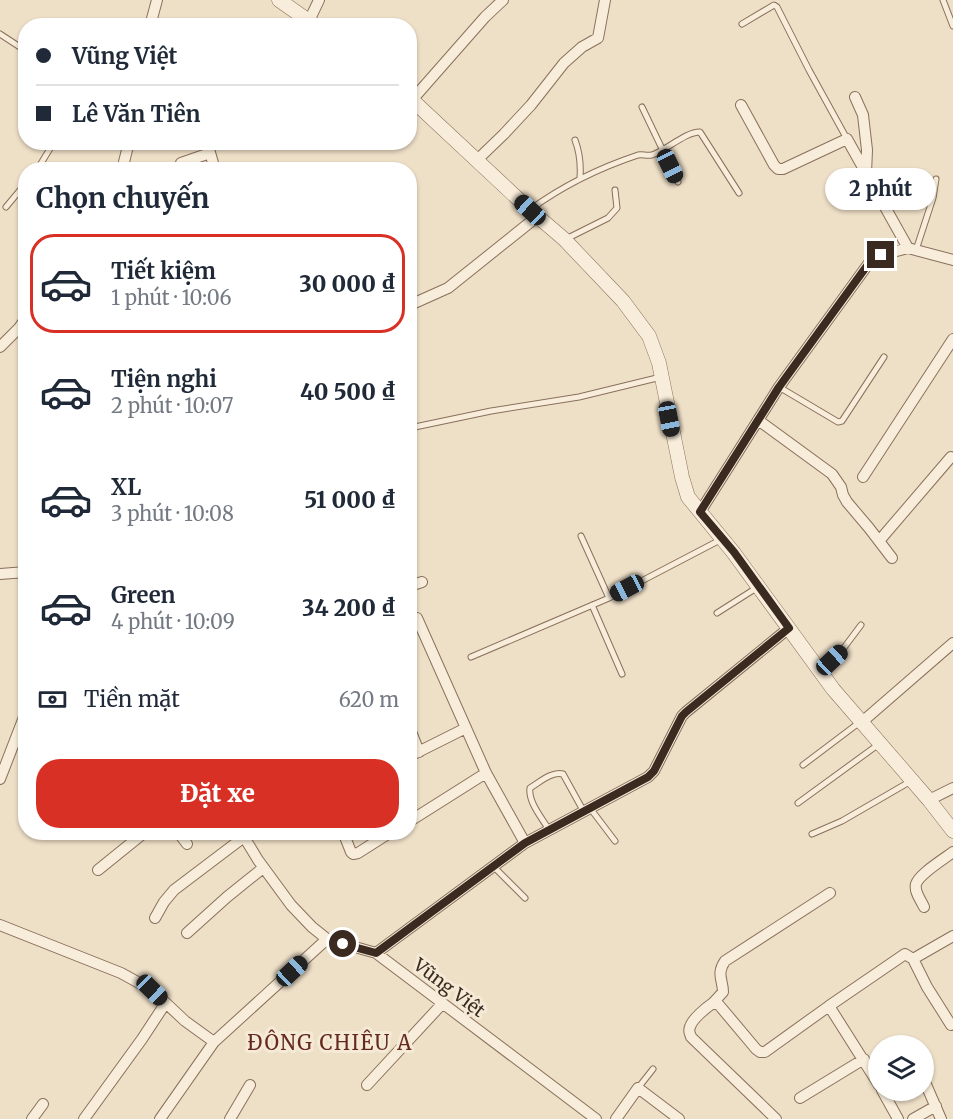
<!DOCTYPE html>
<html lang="vi">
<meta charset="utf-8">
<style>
:root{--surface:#fff;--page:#f6f6f7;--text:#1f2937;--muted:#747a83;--line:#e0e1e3;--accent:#d93025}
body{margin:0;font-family:Merriweather,serif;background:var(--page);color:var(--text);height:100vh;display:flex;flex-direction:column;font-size:22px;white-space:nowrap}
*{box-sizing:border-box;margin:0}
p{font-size:20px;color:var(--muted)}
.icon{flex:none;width:33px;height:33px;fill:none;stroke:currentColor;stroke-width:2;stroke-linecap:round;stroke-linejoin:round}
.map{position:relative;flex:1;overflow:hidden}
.sheet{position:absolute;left:18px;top:162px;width:399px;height:678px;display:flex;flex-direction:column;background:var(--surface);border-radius:24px;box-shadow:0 2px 4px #0004}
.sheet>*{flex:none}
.top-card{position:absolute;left:18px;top:18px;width:399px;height:132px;border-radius:24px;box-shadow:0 2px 4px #0004;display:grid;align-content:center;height:132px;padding:0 18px;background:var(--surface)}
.fabs{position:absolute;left:868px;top:1035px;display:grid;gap:12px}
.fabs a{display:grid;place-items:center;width:66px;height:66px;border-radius:50%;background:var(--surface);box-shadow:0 2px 4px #0004;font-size:30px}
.end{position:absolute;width:27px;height:27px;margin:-14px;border:8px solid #3a2a20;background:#fff;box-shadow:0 0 0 3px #fff}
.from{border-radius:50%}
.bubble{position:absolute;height:42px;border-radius:21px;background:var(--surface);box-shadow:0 2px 4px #0004;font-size:20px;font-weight:800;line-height:42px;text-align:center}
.car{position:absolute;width:18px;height:36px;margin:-18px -9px;border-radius:8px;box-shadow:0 0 4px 2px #0007;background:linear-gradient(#222 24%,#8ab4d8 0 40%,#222 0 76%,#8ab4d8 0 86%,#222 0)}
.top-card b{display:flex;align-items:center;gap:21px;height:57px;font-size:22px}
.top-card b+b{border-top:2px solid var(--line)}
.top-card i{width:15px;height:15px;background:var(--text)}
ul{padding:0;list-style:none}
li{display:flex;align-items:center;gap:18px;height:99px;margin:0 12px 9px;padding:0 6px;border:3px solid transparent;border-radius:24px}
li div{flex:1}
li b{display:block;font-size:22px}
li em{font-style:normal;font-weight:800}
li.active{border-color:var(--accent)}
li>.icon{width:54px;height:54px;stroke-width:1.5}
h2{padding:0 18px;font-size:27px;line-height:72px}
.pay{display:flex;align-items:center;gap:15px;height:66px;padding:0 18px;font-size:22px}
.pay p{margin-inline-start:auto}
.cta{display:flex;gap:12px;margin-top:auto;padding:12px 18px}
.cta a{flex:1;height:69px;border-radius:24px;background:var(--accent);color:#fff;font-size:24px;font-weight:800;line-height:69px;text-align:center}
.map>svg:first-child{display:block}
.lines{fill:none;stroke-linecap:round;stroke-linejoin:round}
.service-casing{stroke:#89705c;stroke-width:7}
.minor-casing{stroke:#89705c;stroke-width:12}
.tertiary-casing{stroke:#89705c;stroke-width:15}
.service{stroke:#f8edda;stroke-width:5}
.minor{stroke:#f8edda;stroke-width:10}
.tertiary{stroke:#f8edda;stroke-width:14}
.route{stroke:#3a2a20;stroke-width:8}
.labels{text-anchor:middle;stroke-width:6;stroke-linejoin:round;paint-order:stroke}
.street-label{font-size:18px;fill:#3a2a20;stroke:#f5ead6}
.neighbourhood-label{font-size:20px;letter-spacing:1.5px;fill:#652920;stroke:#f5ead6}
</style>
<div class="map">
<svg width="953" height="1119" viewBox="0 0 953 1119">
<rect width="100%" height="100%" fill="#eedfc7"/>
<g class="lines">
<defs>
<path id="service" d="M 943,0 L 953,26
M 742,24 L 774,5 L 777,7 L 809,70 L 847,139
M 0,34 L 26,51
M 642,107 L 678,182
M 575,140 C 580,153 581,164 580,178
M 37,170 L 54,142
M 6,207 L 26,183
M 531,209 C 564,185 599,168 638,155 C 643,154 646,156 652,155 C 667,150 685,132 700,132 L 739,193
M 566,239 L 608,218 L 617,208 L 615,190
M 916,250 L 933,198 L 936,179
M 779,387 L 838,422 L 842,421 L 884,357
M 410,428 L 491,411 L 579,397 L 661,377
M 581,536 L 609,598
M 592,605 L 622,674
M 717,613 L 758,587
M 471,657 L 609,598 L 722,539
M 822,670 L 843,649 L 861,625
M 803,765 L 860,722
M 798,803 L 879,744
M 590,808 L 615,841
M 549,830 C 542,818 528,802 530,788 C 540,782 552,771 563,774 L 584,812
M 812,834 L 842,821 L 911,781
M 493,866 L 525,898
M 638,1088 L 653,1069"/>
<path id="minor" d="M 309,21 L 319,0
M 150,26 L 157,0
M 855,97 L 863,115 L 867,150 L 866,173
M 412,100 L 485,17 L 503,0
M 741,105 L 774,165 L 778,169 L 783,169 L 847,139 L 908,248
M 207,142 L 215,170
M 477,160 L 504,134 L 531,105 L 564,63 L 582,47 L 598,38 L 605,0
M 181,163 L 210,153
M 122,170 L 129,142
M 410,305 L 448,288 L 538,216
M 0,347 L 19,328 L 26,318
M 758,420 L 832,474 L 841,487 L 843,495 L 847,502 L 869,528 L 892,558
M 863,477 L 953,339
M 700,512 L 779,387 L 869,263 L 881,255 L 908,248 L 953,260
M 879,541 L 951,457
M 0,574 L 26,572
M 410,586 L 422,582
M 417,618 L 486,773 L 525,843
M 862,722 L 953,643
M 410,729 L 419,752
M 410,756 L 466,728
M 0,779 L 26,712
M 929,800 L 953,788
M 410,821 L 486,773
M 178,832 L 187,844
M 241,832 L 258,860 L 291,905 L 312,927 L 327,939 L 376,953 L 596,1119
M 343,832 L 351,852 L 353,854 L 358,853 L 391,832
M 98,870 L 145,832
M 924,907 C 921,900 914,892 916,884 C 919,874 944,859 953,852
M 155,918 L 164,902 L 174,890 L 244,837 L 254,832
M 0,925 L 121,973 L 152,990 L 185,1021 L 214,1042 L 160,1119
M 187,933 L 227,897 L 263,868
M 376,953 L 525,843 L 648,777 L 654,771 L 682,716 L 686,712 L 789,628
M 913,959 L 953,936
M 713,1003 L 723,992 C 723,980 716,974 725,961 L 830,893
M 214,1042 L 327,939
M 924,1080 L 941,1119
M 367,1085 L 442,1004
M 879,1085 L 829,1006 L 905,954 L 913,959 L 927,987 L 951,1025
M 882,1090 L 898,1119
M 800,1098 L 864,1059
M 32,1119 L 43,1104
M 84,1119 L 142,1039 L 165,1004
M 230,1119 L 250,1085
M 616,1119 L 638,1088 L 679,1119
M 776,1119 L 691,1037 C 690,1033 688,1031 690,1027 C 692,1019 707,1007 713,1003 L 719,1005 L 756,1049 L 760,1052 L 765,1052 L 829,1006
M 913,1119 L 936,1106"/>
<path id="tertiary" d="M 279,0 L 316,26
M 410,98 L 530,210 L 564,239 L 623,301 L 649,336 L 659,363 L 682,477 L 688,497 L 733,552 L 833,689 L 929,800 L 953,831"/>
</defs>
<use href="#service" class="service-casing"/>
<use href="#minor" class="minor-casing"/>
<use href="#tertiary" class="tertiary-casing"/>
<use href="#service" class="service"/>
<use href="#minor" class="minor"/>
<use href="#tertiary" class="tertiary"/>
</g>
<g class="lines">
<path class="route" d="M 343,944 L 376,953 L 525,843 L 648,777 L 654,771 L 682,716 L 686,712 L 789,628 L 734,552 L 700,512 L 779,387 L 869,263 L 881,255"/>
</g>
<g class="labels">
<g class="street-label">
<text transform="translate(449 988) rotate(37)" y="6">Vũng Việt</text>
</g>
<g class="neighbourhood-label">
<text x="330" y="1050">ĐÔNG CHIÊU A</text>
</g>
</g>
</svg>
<div class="fabs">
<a><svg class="icon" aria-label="layers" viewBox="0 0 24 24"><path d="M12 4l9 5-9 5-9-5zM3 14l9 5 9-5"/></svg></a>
</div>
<i class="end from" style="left:343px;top:944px"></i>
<i class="end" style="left:881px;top:255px"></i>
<div class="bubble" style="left:825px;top:168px;width:111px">2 phút</div>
<i class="car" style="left:670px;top:166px;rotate:154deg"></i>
<i class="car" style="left:530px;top:210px;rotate:313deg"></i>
<i class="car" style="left:669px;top:419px;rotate:169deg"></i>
<i class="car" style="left:627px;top:588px;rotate:242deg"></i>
<i class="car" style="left:832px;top:660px;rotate:47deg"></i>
<i class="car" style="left:292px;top:971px;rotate:47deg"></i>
<i class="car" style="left:152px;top:990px;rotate:134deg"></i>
<div class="top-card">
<b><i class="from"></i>Vũng Việt</b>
<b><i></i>Lê Văn Tiên</b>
</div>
<section class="sheet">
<h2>Chọn chuyến</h2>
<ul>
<li class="active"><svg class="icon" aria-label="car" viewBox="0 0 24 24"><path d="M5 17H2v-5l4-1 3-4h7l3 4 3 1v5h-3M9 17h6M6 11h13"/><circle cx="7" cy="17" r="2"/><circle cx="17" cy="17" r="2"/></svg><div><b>Tiết kiệm</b><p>1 phút · 10:06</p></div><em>30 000 ₫</em></li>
<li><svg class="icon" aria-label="car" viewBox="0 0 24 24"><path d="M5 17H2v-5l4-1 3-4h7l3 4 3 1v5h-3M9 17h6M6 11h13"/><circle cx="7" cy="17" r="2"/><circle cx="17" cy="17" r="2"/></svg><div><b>Tiện nghi</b><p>2 phút · 10:07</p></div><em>40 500 ₫</em></li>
<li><svg class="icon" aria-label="car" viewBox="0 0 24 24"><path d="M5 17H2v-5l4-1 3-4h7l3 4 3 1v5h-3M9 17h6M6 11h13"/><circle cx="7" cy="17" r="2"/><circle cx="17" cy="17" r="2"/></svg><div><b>XL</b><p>3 phút · 10:08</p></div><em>51 000 ₫</em></li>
<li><svg class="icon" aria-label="car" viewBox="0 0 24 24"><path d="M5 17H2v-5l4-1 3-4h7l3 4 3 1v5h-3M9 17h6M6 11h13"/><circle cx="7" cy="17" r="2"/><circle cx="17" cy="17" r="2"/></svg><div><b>Green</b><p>4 phút · 10:09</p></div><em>34 200 ₫</em></li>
</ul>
<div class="pay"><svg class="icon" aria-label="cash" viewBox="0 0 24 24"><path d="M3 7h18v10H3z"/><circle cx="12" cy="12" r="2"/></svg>Tiền mặt<p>620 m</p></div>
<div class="cta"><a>Đặt xe</a></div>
</section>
</div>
